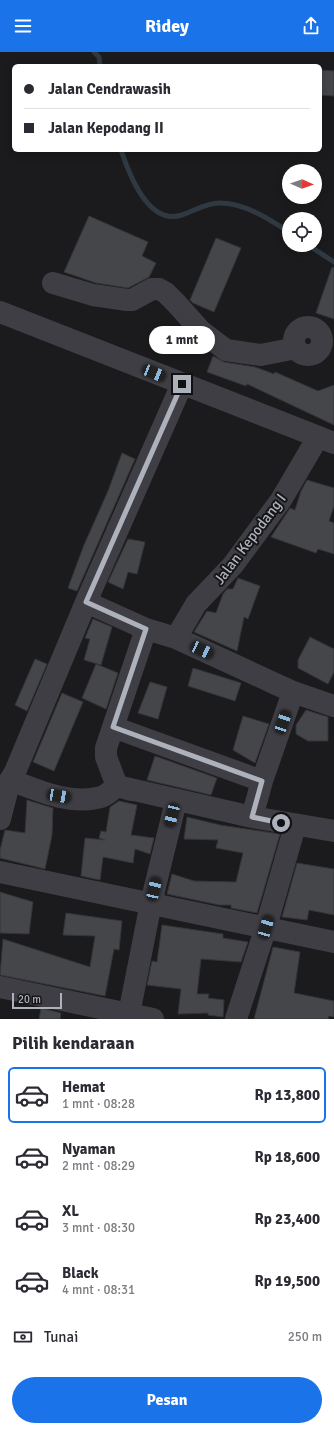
<!DOCTYPE html>
<html lang="id">
<meta charset="utf-8">
<style>
:root{--surface:#fff;--page:#f7f7f7;--text:#2b2b33;--muted:#7c7c81;--line:#e1e1e2;--accent:#1a73e8}
body{margin:0;font-family:Signika,sans-serif;background:var(--page);color:var(--text);height:100vh;display:flex;flex-direction:column;font-size:15px;white-space:nowrap}
*{box-sizing:border-box;margin:0}
p{font-size:13px;color:var(--muted)}
.icon{flex:none;width:22px;height:22px;fill:none;stroke:currentColor;stroke-width:2;stroke-linecap:round;stroke-linejoin:round}
.map{position:relative;height:967px;overflow:hidden}
.drawer{display:flex;flex-direction:column;background:var(--surface);flex:1}
.drawer>*{flex:none}
.top-card{position:absolute;left:12px;top:12px;width:310px;height:88px;border-radius:6px;box-shadow:0 2px 10px #0003;display:grid;align-content:center;height:88px;padding:0 12px;background:var(--surface)}
.needle{width:26px;rotate:92deg}
.fabs{position:absolute;left:282px;top:112px;display:grid;gap:8px}
.fabs a{display:grid;place-items:center;width:40px;height:40px;border-radius:50%;background:var(--surface);box-shadow:0 2px 10px #0003;font-size:20px}
.scale{position:absolute;left:12px;bottom:10px;width:50px;box-sizing:border-box;padding-left:4px;border:2px solid #adb1bc;border-top:0;font-size:11px;line-height:14px;white-space:nowrap;color:#adb1bc;-webkit-text-stroke:3px #161618;paint-order:stroke}
.end{position:absolute;width:18px;height:18px;margin:-9px;border:5px solid #adb1bc;background:#111;box-shadow:0 0 0 2px #111}
.from{border-radius:50%}
.bubble{position:absolute;height:28px;border-radius:14px;background:var(--surface);box-shadow:0 2px 10px #0003;font-size:13px;font-weight:800;line-height:28px;text-align:center}
.car{position:absolute;width:12px;height:24px;margin:-12px -6px;border-radius:5px;box-shadow:0 0 3px 1px #0007;background:linear-gradient(#222 24%,#8ab4d8 0 40%,#222 0 76%,#8ab4d8 0 86%,#222 0)}
.top-card b{display:flex;align-items:center;gap:14px;height:38px;font-size:15px}
.top-card b+b{border-top:1px solid var(--line)}
.top-card i{width:10px;height:10px;background:var(--text)}
ul{padding:0;list-style:none}
li{display:flex;align-items:center;gap:12px;height:56px;margin:0 8px 6px;padding:0 4px;border:2px solid transparent;border-radius:6px}
li div{flex:1}
li b{display:block;font-size:15px}
li em{font-style:normal;font-weight:800}
li.on{border-color:var(--accent)}
li>.icon{width:36px;height:36px;stroke-width:1.5}
h2{padding:0 12px;font-size:18px;line-height:48px}
.pay{display:flex;align-items:center;gap:10px;height:44px;padding:0 12px;font-size:15px}
.pay p{margin-inline-start:auto}
.button{display:flex;gap:8px;margin-top:auto;padding:8px 12px}
.button a{flex:1;height:46px;border-radius:24px;background:var(--accent);color:#fff;font-size:16px;font-weight:800;line-height:46px;text-align:center}
header{display:flex;justify-content:space-between;align-items:center;height:52px;padding:0 12px;background:var(--accent);color:#fff;font-size:18px;font-weight:800}
.map>svg:first-child{display:block}
.lines{fill:none;stroke-linecap:round;stroke-linejoin:round}
.stream{stroke:#303941;stroke-width:5}
.building{fill:#45464a;stroke:#353539}
.minor{stroke:#3e3e44;stroke-width:22}
.route{stroke:#adb1bc;stroke-width:5}
.labels{text-anchor:middle;stroke-width:4;stroke-linejoin:round;paint-order:stroke}
.street-label{font-size:15px;fill:#adb1bc;stroke:#161618}
</style>
<header><svg class="icon" aria-label="menu" viewBox="0 0 24 24"><path d="M4 6h16M4 12h16M4 18h16"/></svg>Ridey<svg class="icon" aria-label="share" viewBox="0 0 24 24"><path d="M12 15V3M7 8l5-5 5 5M5 13v7h14v-7"/></svg></header>
<div class="map">
<svg width="334" height="967" viewBox="0 0 334 967">
<rect width="100%" height="100%" fill="#1b1b1d"/>
<g class="lines">
<path class="stream" d="M 94,0 L 99,5 L 100,14
M 121,98 C 129,122 148,174 182,163 C 194,159 206,151 219,151 C 245,151 269,167 289,180
M 308,193 L 334,210"/>
</g>
<path class="building" d="M 320,18 L 334,19 L 334,44 L 320,43 Z
M 89,164 L 148,190 L 142,204 L 156,211 L 149,225 L 128,236 L 96,231 L 64,220 Z
M 216,186 L 241,196 L 214,260 L 193,251 L 190,248 Z
M 332,215 L 334,216 L 334,267 L 316,261 Z
M 213,304 L 224,310 L 255,315 L 274,322 L 275,320 L 318,339 L 334,333 L 334,373 L 247,332 L 246,334 L 207,320 Z
M 122,401 L 135,407 L 77,539 L 68,536 L 84,493 L 108,439 Z
M 307,428 L 334,436 L 334,454 L 329,469 L 334,471 L 334,502 L 318,497 L 316,501 L 271,485 L 290,456 L 295,458 L 301,439 Z
M 128,487 L 145,490 L 137,522 L 128,520 L 123,537 L 108,530 Z
M 238,526 L 260,534 L 248,567 L 244,565 L 237,599 L 194,580 L 207,559 L 216,561 L 223,542 L 227,537 L 233,537 Z
M 93,567 L 112,575 L 101,613 L 84,608 L 90,587 L 85,586 Z
M 310,585 L 334,597 L 334,620 L 328,632 L 298,616 L 298,608 Z
M 35,607 L 47,612 L 27,659 L 15,653 Z
M 96,612 L 118,621 L 106,657 L 82,646 Z
M 193,616 L 241,631 L 235,649 L 188,634 Z
M 150,630 L 167,635 L 158,667 L 138,661 Z
M 62,641 L 83,650 L 54,719 L 33,710 Z
M 306,658 L 328,665 L 328,689 L 308,689 L 296,682 L 296,673 Z
M 243,664 L 269,672 L 255,711 L 233,698 Z
M 155,704 L 217,726 L 211,743 L 147,728 Z
M 27,748 L 53,756 L 52,783 L 45,817 L 0,806 L 0,798 L 5,778 L 25,781 Z
M 119,749 L 137,753 L 131,783 L 154,786 L 150,802 L 135,797 L 133,811 L 103,805 L 100,828 L 81,824 L 85,786 L 105,788 L 99,786 L 101,779 L 106,780 L 110,755 Z
M 187,765 L 220,773 L 280,782 L 257,861 L 231,856 L 231,853 L 219,853 L 167,842 L 172,822 L 194,829 L 236,830 L 243,801 L 216,796 L 218,788 L 184,787 Z
M 297,811 L 334,817 L 334,863 L 309,858 L 307,868 L 282,865 Z
M 0,840 L 33,850 L 29,882 L 0,881 Z
M 66,861 L 122,869 L 119,898 L 114,897 L 105,944 L 0,923 L 3,887 L 90,915 L 95,884 L 63,883 Z
M 162,873 L 223,882 L 223,886 L 248,890 L 241,910 L 201,907 L 197,942 L 209,942 L 208,946 L 224,948 L 223,965 L 208,963 L 208,961 L 178,962 L 181,937 L 147,933 L 152,909 L 157,910 Z
M 273,895 L 300,900 L 294,941 L 334,949 L 334,965 L 329,964 L 328,967 L 254,967 Z
M 41,956 L 61,961 L 60,967 L 39,967 Z"/>
<g class="lines">
<path class="minor" d="M 53,231 L 93,243 L 127,248 L 132,248 L 152,237 L 159,237 L 166,241 L 176,251 L 201,279 L 226,298 L 261,303 L 296,296
M 0,260 L 334,391
M294 289a14 14 0 1 1 28 0a14 14 0 1 1-28 0Z
M 86,550 L 146,577 L 176,586 L 293,640 L 334,654
M 146,577 L 106,696 L 106,705 L 117,734 L 252,765 L 334,779
M 176,586 L 196,552 L 233,513 L 281,448 L 318,385
M 113,675 L 262,729
M 10,728 C 38,738 71,754 101,745 C 107,743 112,738 117,734 L 131,738
M 252,765 L 262,729 L 293,640
M 0,767 L 10,728 L 15,720 L 86,550 L 182,332
M 0,820 L 334,890
M 0,935 L 153,967
M 128,967 L 151,851 L 176,749
M 236,967 L 266,875 L 295,774"/>
</g>
<g class="lines">
<path class="route" d="M 182,332 L 86,550 L 146,577 L 113,675 L 262,729 L 252,765 L 281,771"/>
</g>
<g class="labels">
<g class="street-label">
<text transform="translate(250 487) rotate(-53)" y="5">Jalan Kepodang I</text>
</g>
</g>
</svg>
<div class="fabs">
<a><svg class="needle" viewBox="-14 -14 28 28"><path d="M0-13l5 13h-10z" fill="#e53935"/><path d="M0 13l5-13h-10z" fill="#7c7c81"/></svg></a>
<a><svg class="icon" aria-label="locate" viewBox="0 0 24 24"><circle cx="12" cy="12" r="6"/><path d="M12 2v4M12 18v4M2 12h4M18 12h4"/></svg></a>
</div>
<div class="scale">20 m</div>
<i class="end from" style="left:281px;top:771px"></i>
<i class="end" style="left:182px;top:332px"></i>
<div class="bubble" style="left:149px;top:274px;width:66px">1 mnt</div>
<i class="car" style="left:154px;top:321px;rotate:112deg"></i>
<i class="car" style="left:202px;top:598px;rotate:115deg"></i>
<i class="car" style="left:283px;top:670px;rotate:19deg"></i>
<i class="car" style="left:59px;top:744px;rotate:100deg"></i>
<i class="car" style="left:172px;top:763px;rotate:194deg"></i>
<i class="car" style="left:154px;top:837px;rotate:13deg"></i>
<i class="car" style="left:266px;top:875px;rotate:16deg"></i>
<div class="top-card">
<b><i class="from"></i>Jalan Cendrawasih</b>
<b><i></i>Jalan Kepodang II</b>
</div>
</div>
<section class="drawer">
<h2>Pilih kendaraan</h2>
<ul>
<li class="on"><svg class="icon" aria-label="car" viewBox="0 0 24 24"><path d="M5 17H2v-5l4-1 3-4h7l3 4 3 1v5h-3M9 17h6M6 11h13"/><circle cx="7" cy="17" r="2"/><circle cx="17" cy="17" r="2"/></svg><div><b>Hemat</b><p>1 mnt · 08:28</p></div><em>Rp 13,800</em></li>
<li><svg class="icon" aria-label="car" viewBox="0 0 24 24"><path d="M5 17H2v-5l4-1 3-4h7l3 4 3 1v5h-3M9 17h6M6 11h13"/><circle cx="7" cy="17" r="2"/><circle cx="17" cy="17" r="2"/></svg><div><b>Nyaman</b><p>2 mnt · 08:29</p></div><em>Rp 18,600</em></li>
<li><svg class="icon" aria-label="car" viewBox="0 0 24 24"><path d="M5 17H2v-5l4-1 3-4h7l3 4 3 1v5h-3M9 17h6M6 11h13"/><circle cx="7" cy="17" r="2"/><circle cx="17" cy="17" r="2"/></svg><div><b>XL</b><p>3 mnt · 08:30</p></div><em>Rp 23,400</em></li>
<li><svg class="icon" aria-label="car" viewBox="0 0 24 24"><path d="M5 17H2v-5l4-1 3-4h7l3 4 3 1v5h-3M9 17h6M6 11h13"/><circle cx="7" cy="17" r="2"/><circle cx="17" cy="17" r="2"/></svg><div><b>Black</b><p>4 mnt · 08:31</p></div><em>Rp 19,500</em></li>
</ul>
<div class="pay"><svg class="icon" aria-label="cash" viewBox="0 0 24 24"><path d="M3 7h18v10H3z"/><circle cx="12" cy="12" r="2"/></svg>Tunai<p>250 m</p></div>
<div class="button"><a>Pesan</a></div>
</section>
